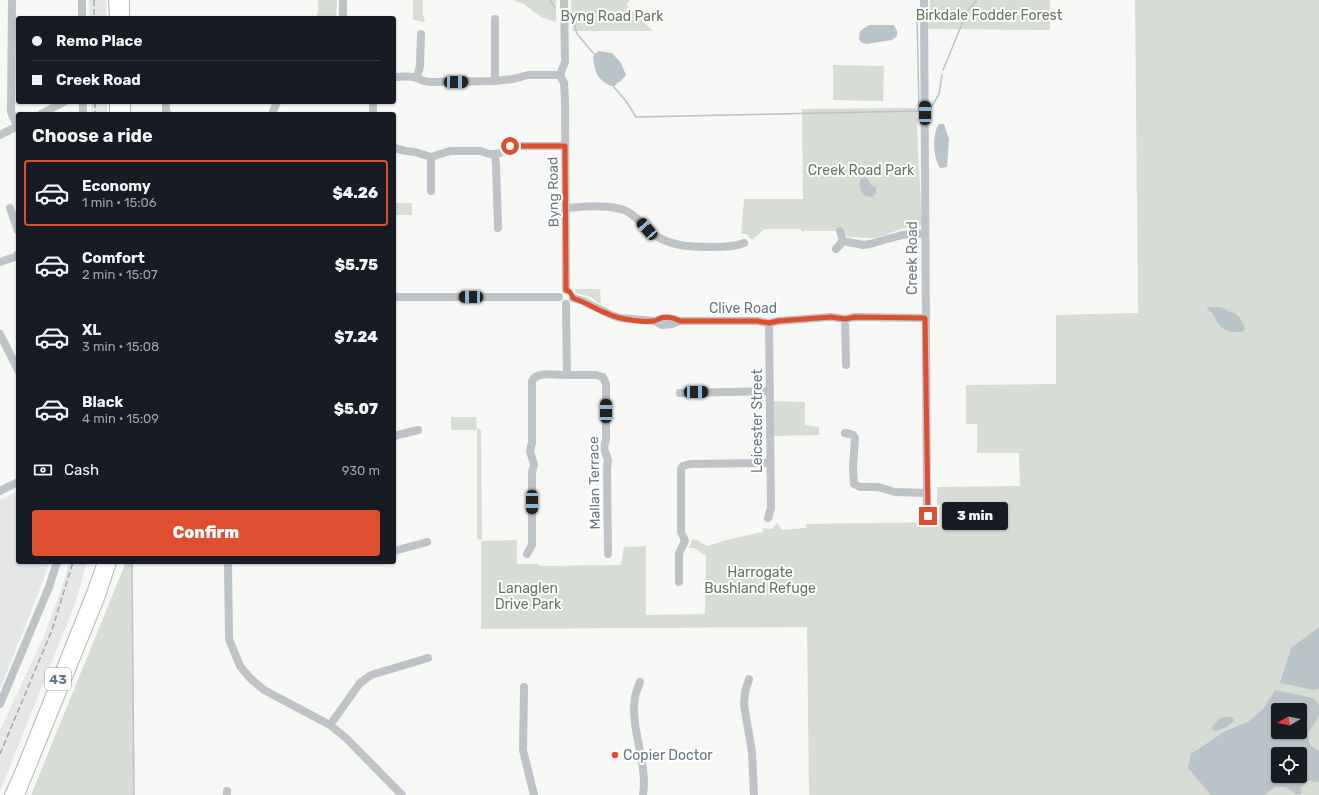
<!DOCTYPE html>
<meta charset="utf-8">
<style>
:root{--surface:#171b24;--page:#242831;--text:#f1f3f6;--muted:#9ea1a6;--line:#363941;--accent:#dd4f2f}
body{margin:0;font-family:Rubik,sans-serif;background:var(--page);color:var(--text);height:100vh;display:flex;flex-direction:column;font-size:15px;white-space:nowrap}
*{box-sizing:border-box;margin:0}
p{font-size:13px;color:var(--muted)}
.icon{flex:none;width:22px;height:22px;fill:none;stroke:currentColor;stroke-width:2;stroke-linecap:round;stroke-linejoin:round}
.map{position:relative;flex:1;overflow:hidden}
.details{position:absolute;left:16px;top:112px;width:380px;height:452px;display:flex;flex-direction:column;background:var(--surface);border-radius:4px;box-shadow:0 1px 3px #0004}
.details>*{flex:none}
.top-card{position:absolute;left:16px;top:16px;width:380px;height:88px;border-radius:4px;box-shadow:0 1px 3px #0004;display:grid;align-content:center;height:88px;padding:0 16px;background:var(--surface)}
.needle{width:26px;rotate:260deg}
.tools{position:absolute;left:1271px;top:703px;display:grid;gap:8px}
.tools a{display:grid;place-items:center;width:36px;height:36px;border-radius:4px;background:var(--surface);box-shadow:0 1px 3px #0004;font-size:20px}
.end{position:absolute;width:18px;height:18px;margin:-9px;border:5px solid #dd4f2f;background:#fff;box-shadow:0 0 0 2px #fff}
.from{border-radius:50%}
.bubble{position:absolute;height:28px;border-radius:4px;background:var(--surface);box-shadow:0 1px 3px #0004;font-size:13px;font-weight:800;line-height:28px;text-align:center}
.car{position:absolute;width:12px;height:24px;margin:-12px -6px;border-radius:5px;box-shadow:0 0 3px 1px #0007;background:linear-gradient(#222 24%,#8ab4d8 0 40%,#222 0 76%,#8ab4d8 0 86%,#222 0)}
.top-card b{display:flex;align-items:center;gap:14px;height:38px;font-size:15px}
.top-card b+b{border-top:1px solid var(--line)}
.top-card i{width:10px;height:10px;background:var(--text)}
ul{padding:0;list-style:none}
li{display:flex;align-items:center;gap:12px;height:66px;margin:0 8px 6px;padding:0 8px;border:2px solid transparent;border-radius:4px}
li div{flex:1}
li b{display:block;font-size:15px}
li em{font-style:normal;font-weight:800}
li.current{border-color:var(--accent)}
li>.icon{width:36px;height:36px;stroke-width:1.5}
h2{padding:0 16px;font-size:18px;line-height:48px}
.pay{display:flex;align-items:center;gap:10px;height:44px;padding:0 16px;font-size:15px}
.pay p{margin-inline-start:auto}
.primary-button{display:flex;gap:8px;margin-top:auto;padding:8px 16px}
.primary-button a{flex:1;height:46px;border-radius:4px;background:var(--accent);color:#fff;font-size:16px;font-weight:800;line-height:46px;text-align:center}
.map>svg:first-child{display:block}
.built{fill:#e5e6e6}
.green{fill:#d7dcd4;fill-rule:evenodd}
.water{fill:#b8c4c8;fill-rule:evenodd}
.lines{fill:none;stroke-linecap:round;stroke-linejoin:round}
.stream{stroke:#b8c4c8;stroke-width:1.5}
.major-casing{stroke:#b2b7bb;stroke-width:12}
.minor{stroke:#bec3c7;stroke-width:8}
.major{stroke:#fff;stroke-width:10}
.rail{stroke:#a0a7ac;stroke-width:1.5;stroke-dasharray:6 3;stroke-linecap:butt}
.route{stroke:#dd4f2f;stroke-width:5}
.poi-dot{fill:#dd4f2f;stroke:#fff;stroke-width:1.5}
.labels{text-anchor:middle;stroke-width:4;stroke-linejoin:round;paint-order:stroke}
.shield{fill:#fff;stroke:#95a1aa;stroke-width:1}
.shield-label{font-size:13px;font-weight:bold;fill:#687985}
.park-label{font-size:14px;fill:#677762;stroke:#fff}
.street-label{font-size:14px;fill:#687985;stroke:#fff}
.poi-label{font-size:14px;fill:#687985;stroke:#fff;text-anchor:start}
</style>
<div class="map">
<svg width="1319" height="795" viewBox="0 0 1319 795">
<rect width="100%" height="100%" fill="#f7f7f5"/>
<path class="built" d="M 89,0 L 106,0 L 106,18 L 89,18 Z
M 91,102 L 107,102 L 107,114 L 91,114 Z
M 18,491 L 18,562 L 49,562 L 43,581 L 0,689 L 0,500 Z
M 69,562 L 87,562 L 75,604 L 0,791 L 0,730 L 44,636 L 64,581 Z"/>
<path class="green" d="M 318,0 L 337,0 L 336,18 L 316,18 L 318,11 Z
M 413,0 L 423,0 L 423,15 L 425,22 L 413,20 Z
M 513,0 L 556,0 L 556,22 L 541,17 L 524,4 Z
M 571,0 L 630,0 L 626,5 L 653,31 L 573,31 Z
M 930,0 L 1050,0 L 1050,30 L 928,29 Z
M 1135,0 L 1319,0 L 1319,795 L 809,795 L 807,627 L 481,629 L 481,541 L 517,540 L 517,564 L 539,564 L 539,566 L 621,565 L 624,547 L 646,546 L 646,615 L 705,614 L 706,556 L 694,548 L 689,548 L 692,539 L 697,540 L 707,546 L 730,539 L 763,532 L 763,528 L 772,529 L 777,523 L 782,530 L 806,528 L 806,524 L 937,522 L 937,487 L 1020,486 L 1019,453 L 977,453 L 977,424 L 966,424 L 966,385 L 1056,384 L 1056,315 L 1138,313 ZM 1278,710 L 1300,710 L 1300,732 L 1278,732 ZM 1278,754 L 1300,754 L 1300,776 L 1278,776 Z
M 833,65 L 884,66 L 883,101 L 833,100 Z
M 916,108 L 922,225 L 912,228 L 903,228 L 886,235 L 872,238 L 849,237 L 846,235 L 843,227 L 835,231 L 803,231 L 803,233 L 800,229 L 765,229 L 752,240 L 747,234 L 741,234 L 744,199 L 803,199 L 802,109 Z
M 394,203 L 412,203 L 412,215 L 394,215 Z
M 575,289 L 600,289 L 601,305 L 591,297 L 576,293 Z
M 771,401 L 805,402 L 805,425 L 819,427 L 819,435 L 771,436 Z
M 451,417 L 476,417 L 477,430 L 451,430 Z
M 479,428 L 481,431 L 482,539 L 479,540 L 477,538 L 477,430 Z
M 126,562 L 132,562 L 134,795 L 31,795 Z"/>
<path class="water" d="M 869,25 L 894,25 L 897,31 L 897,36 L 892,40 L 866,44 L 861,42 L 859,39 L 860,31 Z
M 598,51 L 612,53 L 621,63 L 626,75 L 621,81 L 617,83 L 614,87 C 598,81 595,74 593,57 Z
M 939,124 L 944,124 L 949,139 L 947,167 L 940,168 C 933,158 932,133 939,124 Z
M 861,178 L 867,178 L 871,185 L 876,187 L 876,193 L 872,197 L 865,196 C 860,190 858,186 861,178 Z
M 1208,307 L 1220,307 L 1226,309 L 1229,312 C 1238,312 1242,320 1245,328 L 1244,331 C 1235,334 1221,331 1217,322 C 1214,316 1214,312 1207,310 Z
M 1319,627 L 1319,689 L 1314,690 L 1280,683 L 1291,648 Z
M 1275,690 L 1313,698 L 1319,705 L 1319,715 L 1308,734 L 1310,745 L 1319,751 L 1319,782 L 1309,781 L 1301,787 L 1301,794 L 1296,794 L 1286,787 L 1275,787 L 1264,795 L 1211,795 L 1188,768 L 1191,754 L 1225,731 L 1248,722 L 1263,709 ZM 1278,710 L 1300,710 L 1300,732 L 1278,732 ZM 1278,754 L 1300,754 L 1300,776 L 1278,776 Z
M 1224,717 L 1231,717 L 1234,720 C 1231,726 1219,731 1213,731 L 1212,727 L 1219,719 Z"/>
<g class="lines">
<path class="stream" d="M 550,0 L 555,8
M 595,55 L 577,34 L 573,19 L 596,11
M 943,70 L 967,12 L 977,0
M 614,87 L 626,101 L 636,117 L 919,111 L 917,13
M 930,109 L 939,94 L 942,75
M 132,562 L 134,795"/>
<defs>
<path id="major" d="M 114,0 L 115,18
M 124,18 L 124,0
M 115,102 L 115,114
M 125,102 L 125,114
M 10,795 L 22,768 L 92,593 L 103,562
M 19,795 L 100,596 L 111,562"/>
</defs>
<use href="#major" class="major-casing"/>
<path class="minor" d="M 12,0 L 11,112 L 17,126
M 82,0 L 82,18
M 564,0 L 565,62 L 560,75 L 564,83 L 565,101 L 566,290
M 924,0 L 927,516
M 343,18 L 343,0
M 394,77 C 401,77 410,75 417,78 C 422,80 424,82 430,82 L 495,81 L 513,79 L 528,75 L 560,75
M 417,78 L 420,66 L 421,34
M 495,81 L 495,19
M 83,102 L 83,114
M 166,102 L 166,111 L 168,114
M 373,110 L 373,102
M 41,114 L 64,102
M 272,114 L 277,102
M 0,135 L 18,126
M 394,148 L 406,151 L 415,152 L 431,157 L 450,151 L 480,151 L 490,154 L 495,154 L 500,153 L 506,148 L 515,146 L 565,146
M 495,154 L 496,165 L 498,228
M 431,157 L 431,191
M 10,208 L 18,231
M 566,208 C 583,207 608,204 624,210 C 637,215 642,226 652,233 C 670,247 692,247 714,247 C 724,247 734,247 744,243
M 843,241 L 863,245 L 870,244 L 902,235 L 925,233
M 836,249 L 843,241 L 840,231
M 0,262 L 15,257 L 18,254
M 394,297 L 559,297
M 573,298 L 583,301 L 611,315 L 620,318 L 655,321 L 662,325 L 672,324 L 679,321
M 566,304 L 567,375 L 596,375 L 603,377 L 606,384 L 606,439 L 604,448 L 608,460 L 607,468 L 608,554
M 845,319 L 846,365
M 655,321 C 663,317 670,317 679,321 L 757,321 L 769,323 L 778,321 L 831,317 L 845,319 L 855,317 L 925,318
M 0,334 L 18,370
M 680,393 L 770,391
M 845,433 L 853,435 L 855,438 L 853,467 L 854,484 L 860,487 L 878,487 L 895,492 L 927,493
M 394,436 L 418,430
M 0,491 L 18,482
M 768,518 L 771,508 L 769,323
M 394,551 L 427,542
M 527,554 L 532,545 L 532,472 L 534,465 L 530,451 L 532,443 L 532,381 C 537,371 557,375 567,375
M 228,562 L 229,639 L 240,666 L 250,678 L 264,690 L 330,725 L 346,738 L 402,795
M 679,582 L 679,553 L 685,541 L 681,532 L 681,469 L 683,466 L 690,464 L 770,463
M 749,679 L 745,692 L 744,705 L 752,752 L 754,795
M 640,682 C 638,687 636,692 635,697 C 630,730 648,762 643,795
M 524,687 L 523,750 L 534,795
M 0,704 L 49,587 L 57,562
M 330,725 L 360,683 L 371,675 L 428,658
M 227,795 L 227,791"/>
<use href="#major" class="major"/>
<path class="rail" d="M 94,0 L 94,18
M 95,102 L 95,114
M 0,754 L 52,630 L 73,562"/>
</g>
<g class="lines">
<path class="route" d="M 510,146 L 565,146 L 566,290 L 570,292 L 573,298 C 590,304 606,316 625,319 C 634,321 644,322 653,321 C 656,321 658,319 661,318 C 668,316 674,318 680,321 L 757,321 L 769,323 L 778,321 L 831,317 L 845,319 L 855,317 L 925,318 L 928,516"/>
</g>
<circle class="poi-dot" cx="615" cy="755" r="4"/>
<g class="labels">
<rect class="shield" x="45" y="668" width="26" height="22" rx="3"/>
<g class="shield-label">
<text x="58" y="684">43</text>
</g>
<g class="park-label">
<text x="989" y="20">Birkdale Fodder Forest</text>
<text x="612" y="21">Byng Road Park</text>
<text x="861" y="175">Creek Road Park</text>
<text x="760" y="577">Harrogate<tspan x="760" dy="16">Bushland Refuge</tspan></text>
<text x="528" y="593">Lanaglen<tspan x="528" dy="16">Drive Park</tspan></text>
</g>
<g class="street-label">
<text transform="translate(553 192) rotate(-91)" y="5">Byng Road</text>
<text transform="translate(912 258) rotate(-90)" y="5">Creek Road</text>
<text x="743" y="313">Clive Road</text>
<text transform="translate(757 421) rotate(-90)" y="5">Leicester Street</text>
<text transform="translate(594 483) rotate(-91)" y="5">Mallan Terrace</text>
</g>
<g class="poi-label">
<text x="623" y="760">Copier Doctor</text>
</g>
</g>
</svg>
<div class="tools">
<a><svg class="needle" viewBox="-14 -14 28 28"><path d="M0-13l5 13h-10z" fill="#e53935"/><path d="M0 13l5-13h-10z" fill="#9ea1a6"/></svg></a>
<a><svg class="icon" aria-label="locate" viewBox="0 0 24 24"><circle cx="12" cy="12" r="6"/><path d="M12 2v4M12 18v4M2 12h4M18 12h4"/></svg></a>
</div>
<i class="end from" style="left:510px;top:146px"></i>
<i class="end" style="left:928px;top:516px"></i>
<div class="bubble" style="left:942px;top:502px;width:66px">3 min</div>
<i class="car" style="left:456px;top:82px;rotate:89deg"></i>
<i class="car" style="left:925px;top:113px;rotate:0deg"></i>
<i class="car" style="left:647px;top:229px;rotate:319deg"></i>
<i class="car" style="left:471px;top:297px;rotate:270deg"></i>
<i class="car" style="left:696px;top:392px;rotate:89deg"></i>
<i class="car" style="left:606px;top:411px;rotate:0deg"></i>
<i class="car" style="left:532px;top:502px;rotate:180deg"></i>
<div class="top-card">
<b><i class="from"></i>Remo Place</b>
<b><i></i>Creek Road</b>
</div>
<section class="details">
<h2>Choose a ride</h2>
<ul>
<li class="current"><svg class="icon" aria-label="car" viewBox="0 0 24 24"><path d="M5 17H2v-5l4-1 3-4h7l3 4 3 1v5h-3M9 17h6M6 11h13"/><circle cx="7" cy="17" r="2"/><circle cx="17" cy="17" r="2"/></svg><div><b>Economy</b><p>1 min · 15:06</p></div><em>$4.26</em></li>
<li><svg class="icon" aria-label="car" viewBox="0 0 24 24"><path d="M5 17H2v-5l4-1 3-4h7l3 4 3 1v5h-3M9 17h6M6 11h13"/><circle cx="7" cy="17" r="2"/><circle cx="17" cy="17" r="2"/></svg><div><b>Comfort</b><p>2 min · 15:07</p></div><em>$5.75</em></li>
<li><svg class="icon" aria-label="car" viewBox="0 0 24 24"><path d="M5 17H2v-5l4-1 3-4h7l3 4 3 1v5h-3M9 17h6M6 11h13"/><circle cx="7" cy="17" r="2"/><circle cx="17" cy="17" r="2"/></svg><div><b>XL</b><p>3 min · 15:08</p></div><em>$7.24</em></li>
<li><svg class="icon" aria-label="car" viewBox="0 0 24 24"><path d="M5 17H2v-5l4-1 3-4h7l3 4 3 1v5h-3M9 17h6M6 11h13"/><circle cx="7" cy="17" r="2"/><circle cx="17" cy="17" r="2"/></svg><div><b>Black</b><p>4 min · 15:09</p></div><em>$5.07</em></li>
</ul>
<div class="pay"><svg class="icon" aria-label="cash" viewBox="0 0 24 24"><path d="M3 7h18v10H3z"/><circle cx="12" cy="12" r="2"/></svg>Cash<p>930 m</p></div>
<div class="primary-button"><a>Confirm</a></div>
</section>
</div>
